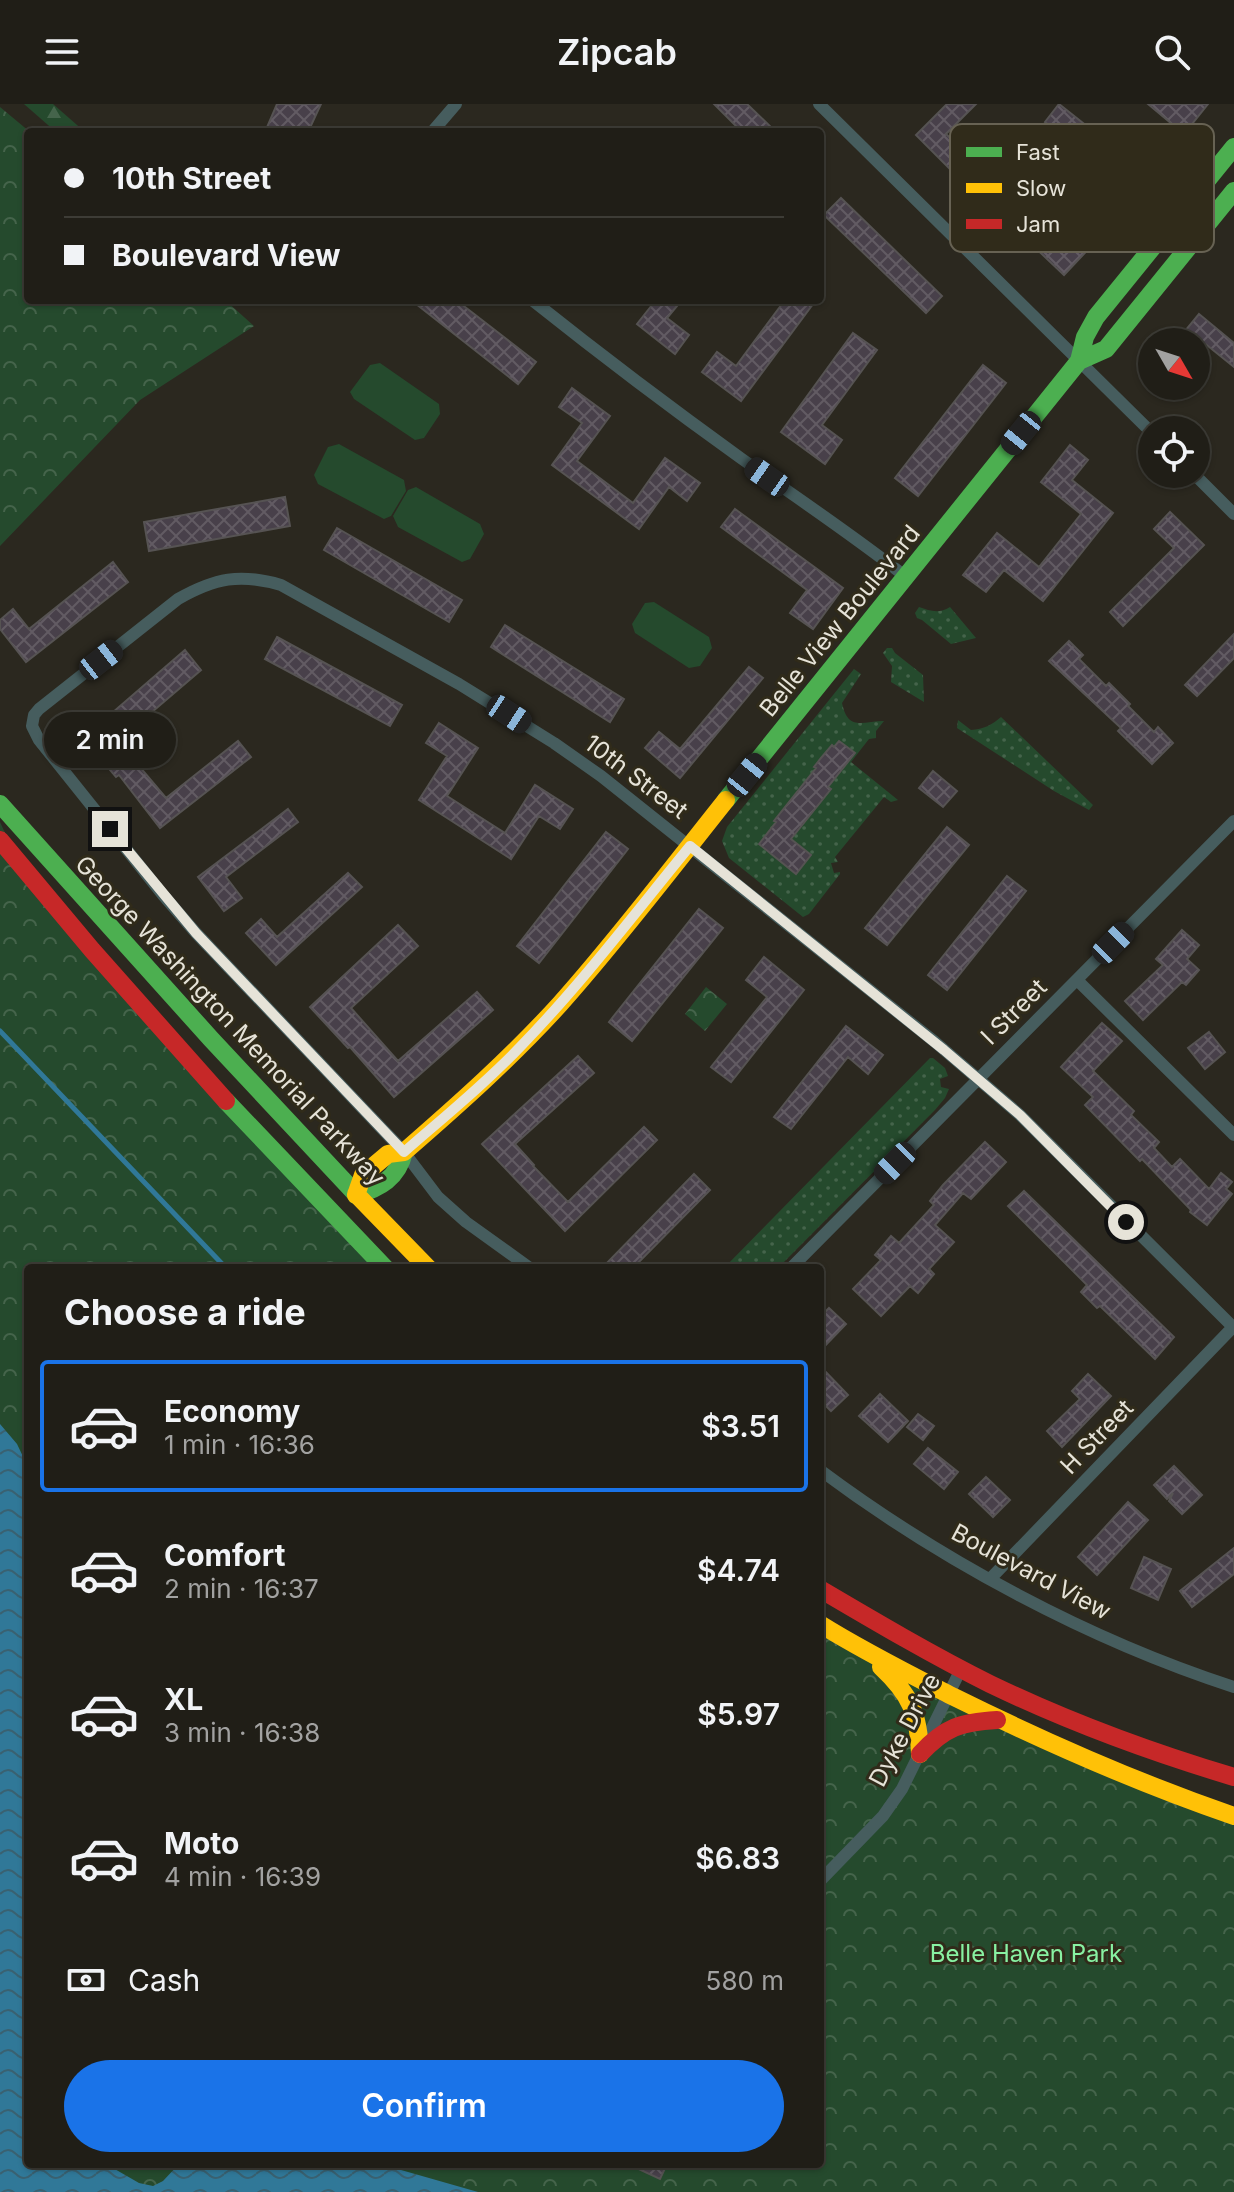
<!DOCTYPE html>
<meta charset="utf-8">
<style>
:root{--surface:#201e17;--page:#2d2b24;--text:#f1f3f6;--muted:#a2a2a1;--line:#3d3c36;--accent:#1a73e8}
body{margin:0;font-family:Inter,sans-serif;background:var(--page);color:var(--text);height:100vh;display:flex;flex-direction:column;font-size:30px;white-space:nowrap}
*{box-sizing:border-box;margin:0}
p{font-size:26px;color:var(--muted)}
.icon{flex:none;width:44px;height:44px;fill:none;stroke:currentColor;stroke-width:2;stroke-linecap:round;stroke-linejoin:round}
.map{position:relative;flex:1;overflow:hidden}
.details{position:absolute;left:24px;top:1160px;width:800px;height:904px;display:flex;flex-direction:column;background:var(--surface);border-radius:8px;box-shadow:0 2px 6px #0004,0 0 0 2px var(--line)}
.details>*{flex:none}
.guide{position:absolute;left:24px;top:24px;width:800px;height:176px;border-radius:8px;box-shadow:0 2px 6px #0004,0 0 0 2px var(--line);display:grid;align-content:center;height:176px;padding:0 40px;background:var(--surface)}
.needle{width:52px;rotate:129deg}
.buttons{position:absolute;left:1138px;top:224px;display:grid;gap:16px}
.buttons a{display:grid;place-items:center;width:72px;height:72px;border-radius:50%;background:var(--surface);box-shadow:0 2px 6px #0004,0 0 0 2px var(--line);font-size:40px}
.end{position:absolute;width:36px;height:36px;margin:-18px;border:10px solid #e6e3d8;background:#111;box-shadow:0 0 0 4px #111}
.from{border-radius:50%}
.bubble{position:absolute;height:56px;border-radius:28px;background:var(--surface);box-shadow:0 2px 6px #0004,0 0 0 2px var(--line);font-size:26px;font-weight:600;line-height:56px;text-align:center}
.car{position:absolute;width:24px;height:48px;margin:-24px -12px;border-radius:10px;box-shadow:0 0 6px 2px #0007;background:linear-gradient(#222 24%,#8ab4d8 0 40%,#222 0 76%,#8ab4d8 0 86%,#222 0)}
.guide b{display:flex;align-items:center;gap:28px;height:76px;font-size:30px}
.guide b+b{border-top:2px solid var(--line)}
.guide i{width:20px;height:20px;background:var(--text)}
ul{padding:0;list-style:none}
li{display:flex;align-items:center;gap:24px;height:132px;margin:0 16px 12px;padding:0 24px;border:4px solid transparent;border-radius:8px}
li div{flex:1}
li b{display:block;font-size:30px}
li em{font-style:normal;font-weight:600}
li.active{border-color:var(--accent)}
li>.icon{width:72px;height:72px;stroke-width:1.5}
h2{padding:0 40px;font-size:36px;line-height:96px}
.pay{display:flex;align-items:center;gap:20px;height:88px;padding:0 40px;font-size:30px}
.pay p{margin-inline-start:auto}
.primary-button{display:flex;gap:16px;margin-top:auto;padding:16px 40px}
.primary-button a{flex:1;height:92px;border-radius:48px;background:var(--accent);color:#fff;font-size:32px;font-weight:600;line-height:92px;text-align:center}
header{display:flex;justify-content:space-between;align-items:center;height:104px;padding:0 40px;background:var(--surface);font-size:36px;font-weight:600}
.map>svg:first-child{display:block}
.grass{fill:url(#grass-dots)}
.forest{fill:url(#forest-firs)}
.park{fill:url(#park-crowns)}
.pitch{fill:#254a2d}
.water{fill:url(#water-waves)}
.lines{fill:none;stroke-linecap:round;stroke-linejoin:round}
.stream{stroke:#307898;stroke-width:5}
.building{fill:url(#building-cross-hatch);stroke:#565353;stroke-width:2}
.street{stroke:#465d5e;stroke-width:12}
.fast{stroke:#4caf50;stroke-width:18}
.slow{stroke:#ffc107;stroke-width:18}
.jam{stroke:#c62828;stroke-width:18}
.route{stroke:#e6e3d8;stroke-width:10}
.labels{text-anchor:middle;stroke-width:6;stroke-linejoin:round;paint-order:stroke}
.street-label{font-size:24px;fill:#e6e3d8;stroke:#302b1a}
.park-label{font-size:24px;fill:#88f1a2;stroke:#302b1a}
.key{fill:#302b1a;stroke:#676253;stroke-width:2}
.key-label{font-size:22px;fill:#e6e3d8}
</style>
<header><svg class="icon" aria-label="menu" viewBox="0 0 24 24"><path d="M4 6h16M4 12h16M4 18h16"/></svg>Zipcab<svg class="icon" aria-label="search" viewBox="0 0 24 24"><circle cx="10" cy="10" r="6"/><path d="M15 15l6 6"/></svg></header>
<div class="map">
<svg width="1234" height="2088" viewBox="0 0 1234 2088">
<defs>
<pattern id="grass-dots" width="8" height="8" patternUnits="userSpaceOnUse" patternTransform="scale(2)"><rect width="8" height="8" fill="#254a2d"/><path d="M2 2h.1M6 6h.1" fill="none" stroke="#45644b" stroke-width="1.8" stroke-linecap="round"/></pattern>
<pattern id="forest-firs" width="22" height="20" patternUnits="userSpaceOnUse" patternTransform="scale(2)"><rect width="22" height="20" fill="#254a2d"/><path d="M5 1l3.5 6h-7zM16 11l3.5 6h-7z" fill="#45644b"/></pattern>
<pattern id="park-crowns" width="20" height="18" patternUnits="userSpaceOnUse" patternTransform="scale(2)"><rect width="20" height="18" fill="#254a2d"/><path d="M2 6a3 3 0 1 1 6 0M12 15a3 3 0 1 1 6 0" fill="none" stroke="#45644b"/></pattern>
<pattern id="water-waves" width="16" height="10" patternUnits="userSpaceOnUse" patternTransform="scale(2)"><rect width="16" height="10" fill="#307898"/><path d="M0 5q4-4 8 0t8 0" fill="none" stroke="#396171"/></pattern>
<pattern id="building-cross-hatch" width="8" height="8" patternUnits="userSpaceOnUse" patternTransform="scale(2)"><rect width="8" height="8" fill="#48404a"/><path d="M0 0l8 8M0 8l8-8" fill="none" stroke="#625b63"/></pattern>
</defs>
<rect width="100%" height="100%" fill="#2b281f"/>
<path class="grass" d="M 919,503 C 930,507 939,510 950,503 L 976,534 L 951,540 L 922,516 L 917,514 L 915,509 Z
M 887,544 L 892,544 L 895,549 L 923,571 L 924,598 L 891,578 L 892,562 L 883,549 Z
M 854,565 L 861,570 L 842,599 C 848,628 863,617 884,617 L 876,627 L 876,634 L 869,635 L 851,658 L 898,696 L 891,698 L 884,693 L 835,753 L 838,758 L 831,759 L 834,769 L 840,768 L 840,770 L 809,810 L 803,813 L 729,754 L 722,737 L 727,723 Z
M 1001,613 L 1093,701 L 1089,706 L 1054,687 L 957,624 L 958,616 L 971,626 C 984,625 992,621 1001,613 Z
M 930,954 L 933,954 L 945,964 L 948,972 L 940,975 L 941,983 L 949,985 L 945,994 L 935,1006 L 778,1164 L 724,1164 Z"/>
<path class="forest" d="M 24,0 L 53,0 L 85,28 L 56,28 Z"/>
<path class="park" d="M 0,3 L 30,28 L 28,28 L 28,196 L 225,196 L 254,222 L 140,296 L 0,442 Z
M 0,718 L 18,758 L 386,1164 L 28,1164 L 28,2032 L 0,2024 Z
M 706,883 L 727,900 L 705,927 L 685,910 Z
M 820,1531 L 1234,1711 L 1234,2088 L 151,2088 L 98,2060 L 820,2060 Z"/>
<path class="pitch" d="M 380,259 L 439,300 L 440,310 L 424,334 L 415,336 L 354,295 L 350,288 L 370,261 Z
M 339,340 L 404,376 L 406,387 L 391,412 L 384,415 L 318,380 L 314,371 L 328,343 Z
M 416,383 L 480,420 L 484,430 L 470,455 L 462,458 L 398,423 L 393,412 L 408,386 Z
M 654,498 L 709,533 L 712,544 L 700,562 L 689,564 L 635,529 L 632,520 L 645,499 Z"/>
<path class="water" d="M 0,1320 L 17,1340 L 28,1363 L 28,2060 L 106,2060 L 139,2079 L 153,2082 L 163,2077 L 179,2060 L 380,2060 L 478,2088 L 0,2088 Z"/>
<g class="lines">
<path class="stream" d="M 0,927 L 226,1164"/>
</g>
<path class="building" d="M 277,0 L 321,0 L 308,28 L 265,28 Z
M 714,0 L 747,0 L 776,28 L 742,28 Z
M 947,0 L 976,0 L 946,30 L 967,50 L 951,66 L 916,31 Z
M 1059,0 L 1151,73 L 1121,110 L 1101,95 L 1117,74 L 1045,18 Z
M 1148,0 L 1208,0 L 1184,30 Z
M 986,67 L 1064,141 L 1083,121 L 1098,135 L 1064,171 L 971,83 Z
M 841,94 L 942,192 L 926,209 L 824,111 Z
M 411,196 L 456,196 L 536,258 L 518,280 Z
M 656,196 L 682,196 L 667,214 L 689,231 L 675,250 L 637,220 Z
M 785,196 L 816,196 L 741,297 L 702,268 L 717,248 L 736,262 Z
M 1199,210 L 1234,239 L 1234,263 L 1203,238 L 1176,238 Z
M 853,229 L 877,246 L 822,321 L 842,336 L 825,360 L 781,328 Z
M 983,261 L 1006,279 L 918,392 L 895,374 Z
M 572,284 L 610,312 L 577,357 L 633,399 L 665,354 L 700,379 L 687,397 L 669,383 L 639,425 L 552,361 L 582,319 L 559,303 Z
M 1070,341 L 1088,356 L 1072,376 L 1113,409 L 1043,497 L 1004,466 L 986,488 L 963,471 L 997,429 L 1039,463 L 1081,410 L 1041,378 Z
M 285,393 L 290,422 L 149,447 L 144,418 Z
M 735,405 L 843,484 L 813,525 L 790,509 L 807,486 L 721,423 Z
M 1170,408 L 1204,441 L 1123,522 L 1110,508 L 1174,444 L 1154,425 Z
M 337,424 L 462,496 L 449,518 L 324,446 Z
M 113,458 L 128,478 L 26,558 L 0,525 L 0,516 L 13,505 L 29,525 Z
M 505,521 L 624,595 L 610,618 L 491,543 Z
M 1234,530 L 1234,554 L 1197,592 L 1185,581 Z
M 277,533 L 402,601 L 390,622 L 265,555 Z
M 1069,537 L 1083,551 L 1079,555 L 1106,582 L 1109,579 L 1130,600 L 1128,602 L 1154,628 L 1158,623 L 1173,639 L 1152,660 L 1118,627 L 1121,624 L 1049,557 Z
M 185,546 L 201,566 L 118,637 L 166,694 L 238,637 L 251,653 L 160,724 L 119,671 L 116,673 L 83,634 Z
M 749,563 L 763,574 L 680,674 L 645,644 L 659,628 L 680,645 Z
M 439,619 L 478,644 L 447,692 L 505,729 L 535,681 L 573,705 L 560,725 L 539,712 L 511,755 L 419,696 L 447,652 L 426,639 Z
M 839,637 L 855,649 L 828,683 L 831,685 L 791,735 L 811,751 L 796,770 L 759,740 L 776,718 L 774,717 L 816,664 L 814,663 L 821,654 L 832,641 L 834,643 Z
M 933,667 L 957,687 L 943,703 L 919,684 Z
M 288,705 L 298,718 L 226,773 L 242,794 L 224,807 L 198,773 Z
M 947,723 L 969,741 L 887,841 L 865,824 Z
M 606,728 L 628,745 L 539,859 L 517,842 Z
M 348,769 L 362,783 L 276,861 L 246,829 L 261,815 L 277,833 Z
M 1007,772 L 1026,787 L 947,886 L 928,871 Z
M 699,805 L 723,824 L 632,937 L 609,918 Z
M 398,821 L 418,842 L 351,904 L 398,957 L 477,888 L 493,906 L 394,993 L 350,943 L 348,944 L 310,903 Z
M 1182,826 L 1199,841 L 1187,855 L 1199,866 L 1186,881 L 1182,878 L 1143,916 L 1125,897 L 1163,861 L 1156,855 Z
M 764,853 L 804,886 L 731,978 L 711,963 L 767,893 L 746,876 Z
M 1102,919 L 1122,937 L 1093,967 L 1134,1007 L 1131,1011 L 1159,1038 L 1154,1044 L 1172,1063 L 1180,1055 L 1209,1085 L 1221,1069 L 1232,1078 L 1226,1085 L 1232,1090 L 1207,1121 L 1190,1108 L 1191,1106 L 1142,1055 L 1140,1057 L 1085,1001 L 1093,993 L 1061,963 Z
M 846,922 L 883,951 L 868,970 L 848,953 L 791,1025 L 774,1013 Z
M 1209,928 L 1225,948 L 1205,965 L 1188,944 Z
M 578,952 L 594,969 L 515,1040 L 534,1061 L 533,1062 L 568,1098 L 644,1023 L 657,1036 L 565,1127 L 482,1040 Z
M 985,1038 L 1006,1058 L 971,1095 L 963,1089 L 935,1121 L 954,1138 L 929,1165 L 934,1170 L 918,1189 L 910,1182 L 881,1212 L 853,1185 L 881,1156 L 875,1151 L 891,1132 L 899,1139 L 934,1101 L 930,1097 L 943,1081 Z
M 694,1070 L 710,1086 L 633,1164 L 602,1164 Z
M 1024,1087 L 1174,1233 L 1155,1255 L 1100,1202 L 1097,1204 L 1081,1188 L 1087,1181 L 1008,1102 Z
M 829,1204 L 846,1220 L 820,1247 L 820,1213 Z
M 820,1262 L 848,1291 L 831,1307 L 820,1296 Z
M 1088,1270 L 1111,1292 L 1062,1343 L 1047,1327 L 1080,1295 L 1072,1287 Z
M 880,1290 L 908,1317 L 888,1338 L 859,1312 Z
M 918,1310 L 934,1322 L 923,1336 L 907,1323 Z
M 928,1344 L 958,1368 L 944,1385 L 914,1360 Z
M 1174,1362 L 1202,1391 L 1182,1410 L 1169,1397 L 1173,1389 L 1167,1395 L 1154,1381 Z
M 986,1373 L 1010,1396 L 993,1413 L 969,1390 Z
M 1128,1398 L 1148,1416 L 1097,1471 L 1078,1453 Z
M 1234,1444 L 1234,1470 L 1192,1503 L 1180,1487 Z
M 1144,1453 L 1171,1465 L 1158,1496 L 1131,1484 Z
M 628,2060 L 667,2060 L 660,2075 Z"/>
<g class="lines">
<path class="street" d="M 819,0 L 1152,329
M 432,28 L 456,0
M 532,196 C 601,251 671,304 742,355 C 797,394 853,431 906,473
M 1194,370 L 1234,410
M 1077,876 L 1234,1031
M 530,1164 L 466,1118 L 438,1093 L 404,1048 L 196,829 L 163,791 L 39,636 L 32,622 L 34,611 L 39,605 L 178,495 C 215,474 240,469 281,481 L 459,580 L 554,639 L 601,672 L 935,938 L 1020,1011 L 1234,1224
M 791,1164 L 1234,717
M 820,1366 C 942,1457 1089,1536 1234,1583
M 991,1474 L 1234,1222
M 820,1777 L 883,1712 L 902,1685 L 961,1565"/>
<path class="fast" d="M 1079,257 L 1106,245 L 1234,87
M 726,696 L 1079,257 L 1085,233 L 1096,213 L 1234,43
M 0,700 L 211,935 L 356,1090
M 226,997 L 385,1164
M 356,1091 C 380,1084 398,1074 404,1048"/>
<path class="slow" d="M 356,1090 L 428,1164
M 356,1091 L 363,1071 L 388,1050 L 404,1048 C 458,1001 511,954 560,900 C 618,835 671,765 726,696
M 820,1520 C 863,1547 909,1570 954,1593 C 1045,1638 1138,1679 1234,1712
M 881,1563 C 910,1590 919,1610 920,1650"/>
<path class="jam" d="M 0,736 L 92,846 L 226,997
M 820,1485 C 876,1518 932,1551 990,1580 C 1069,1618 1150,1648 1234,1673
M 920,1650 C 945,1623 961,1618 997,1616"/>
</g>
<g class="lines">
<path class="route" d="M 110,725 L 196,829 L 404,1048 C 444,1013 485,980 521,942 C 582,879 635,809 690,742 L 944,946 L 1020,1011 L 1126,1118"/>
</g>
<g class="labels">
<g class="street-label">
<text transform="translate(840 517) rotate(-51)" y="8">Belle View Boulevard</text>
<text transform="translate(636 673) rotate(37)" y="8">10th Street</text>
<text transform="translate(1014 908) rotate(-45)" y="8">I Street</text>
<text transform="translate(230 917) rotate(47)" y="8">George Washington Memorial Parkway</text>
<text transform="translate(1097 1333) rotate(-46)" y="8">H Street</text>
<text transform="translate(1031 1468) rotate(28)" y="8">Boulevard View</text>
<text transform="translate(905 1626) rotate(-62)" y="8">Dyke Drive</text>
</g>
<g class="park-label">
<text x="1026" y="1858">Belle Haven Park</text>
</g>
</g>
<rect x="950" y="20" width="264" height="128" rx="12" class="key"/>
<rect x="966" y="43" width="36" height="10" fill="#4caf50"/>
<rect x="966" y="79" width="36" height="10" fill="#ffc107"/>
<rect x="966" y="115" width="36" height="10" fill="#c62828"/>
<g class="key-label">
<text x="1016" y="56">Fast</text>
<text x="1016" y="92">Slow</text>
<text x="1016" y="128">Jam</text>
</g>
</svg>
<div class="buttons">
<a><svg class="needle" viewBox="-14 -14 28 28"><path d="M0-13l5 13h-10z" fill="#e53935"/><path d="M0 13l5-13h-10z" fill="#a2a2a1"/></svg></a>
<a><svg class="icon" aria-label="locate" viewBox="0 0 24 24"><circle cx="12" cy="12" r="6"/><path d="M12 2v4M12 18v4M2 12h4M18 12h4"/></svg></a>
</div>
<i class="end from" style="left:1126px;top:1118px"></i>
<i class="end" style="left:110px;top:725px"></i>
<div class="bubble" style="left:44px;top:608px;width:132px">2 min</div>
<i class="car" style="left:1021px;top:329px;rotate:219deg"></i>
<i class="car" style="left:767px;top:373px;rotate:305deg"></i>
<i class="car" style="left:101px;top:556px;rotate:52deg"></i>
<i class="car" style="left:509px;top:610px;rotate:123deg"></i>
<i class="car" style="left:747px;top:671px;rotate:39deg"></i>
<i class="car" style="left:1113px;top:839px;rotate:45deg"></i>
<i class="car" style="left:895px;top:1059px;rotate:225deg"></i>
<div class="guide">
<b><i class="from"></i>10th Street</b>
<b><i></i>Boulevard View</b>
</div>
<section class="details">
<h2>Choose a ride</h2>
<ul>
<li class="active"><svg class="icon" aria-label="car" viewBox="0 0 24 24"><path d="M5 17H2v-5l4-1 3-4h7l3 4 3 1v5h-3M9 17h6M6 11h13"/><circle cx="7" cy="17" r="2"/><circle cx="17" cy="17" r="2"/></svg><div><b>Economy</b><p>1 min · 16:36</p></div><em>$3.51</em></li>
<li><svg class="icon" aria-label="car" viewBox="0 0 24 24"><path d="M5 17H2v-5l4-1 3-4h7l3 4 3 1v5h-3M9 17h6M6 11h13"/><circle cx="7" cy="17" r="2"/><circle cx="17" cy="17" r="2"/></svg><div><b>Comfort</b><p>2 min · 16:37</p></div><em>$4.74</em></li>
<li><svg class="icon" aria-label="car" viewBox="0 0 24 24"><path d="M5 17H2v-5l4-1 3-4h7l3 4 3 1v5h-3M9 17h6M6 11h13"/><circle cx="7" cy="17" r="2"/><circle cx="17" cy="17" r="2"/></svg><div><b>XL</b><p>3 min · 16:38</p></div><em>$5.97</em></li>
<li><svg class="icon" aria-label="car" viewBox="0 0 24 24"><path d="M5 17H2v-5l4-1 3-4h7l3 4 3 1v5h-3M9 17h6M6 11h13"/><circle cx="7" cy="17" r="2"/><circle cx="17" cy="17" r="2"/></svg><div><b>Moto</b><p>4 min · 16:39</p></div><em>$6.83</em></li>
</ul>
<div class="pay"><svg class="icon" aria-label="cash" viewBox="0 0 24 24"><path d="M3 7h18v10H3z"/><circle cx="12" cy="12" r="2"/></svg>Cash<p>580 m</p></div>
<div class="primary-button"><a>Confirm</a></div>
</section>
</div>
